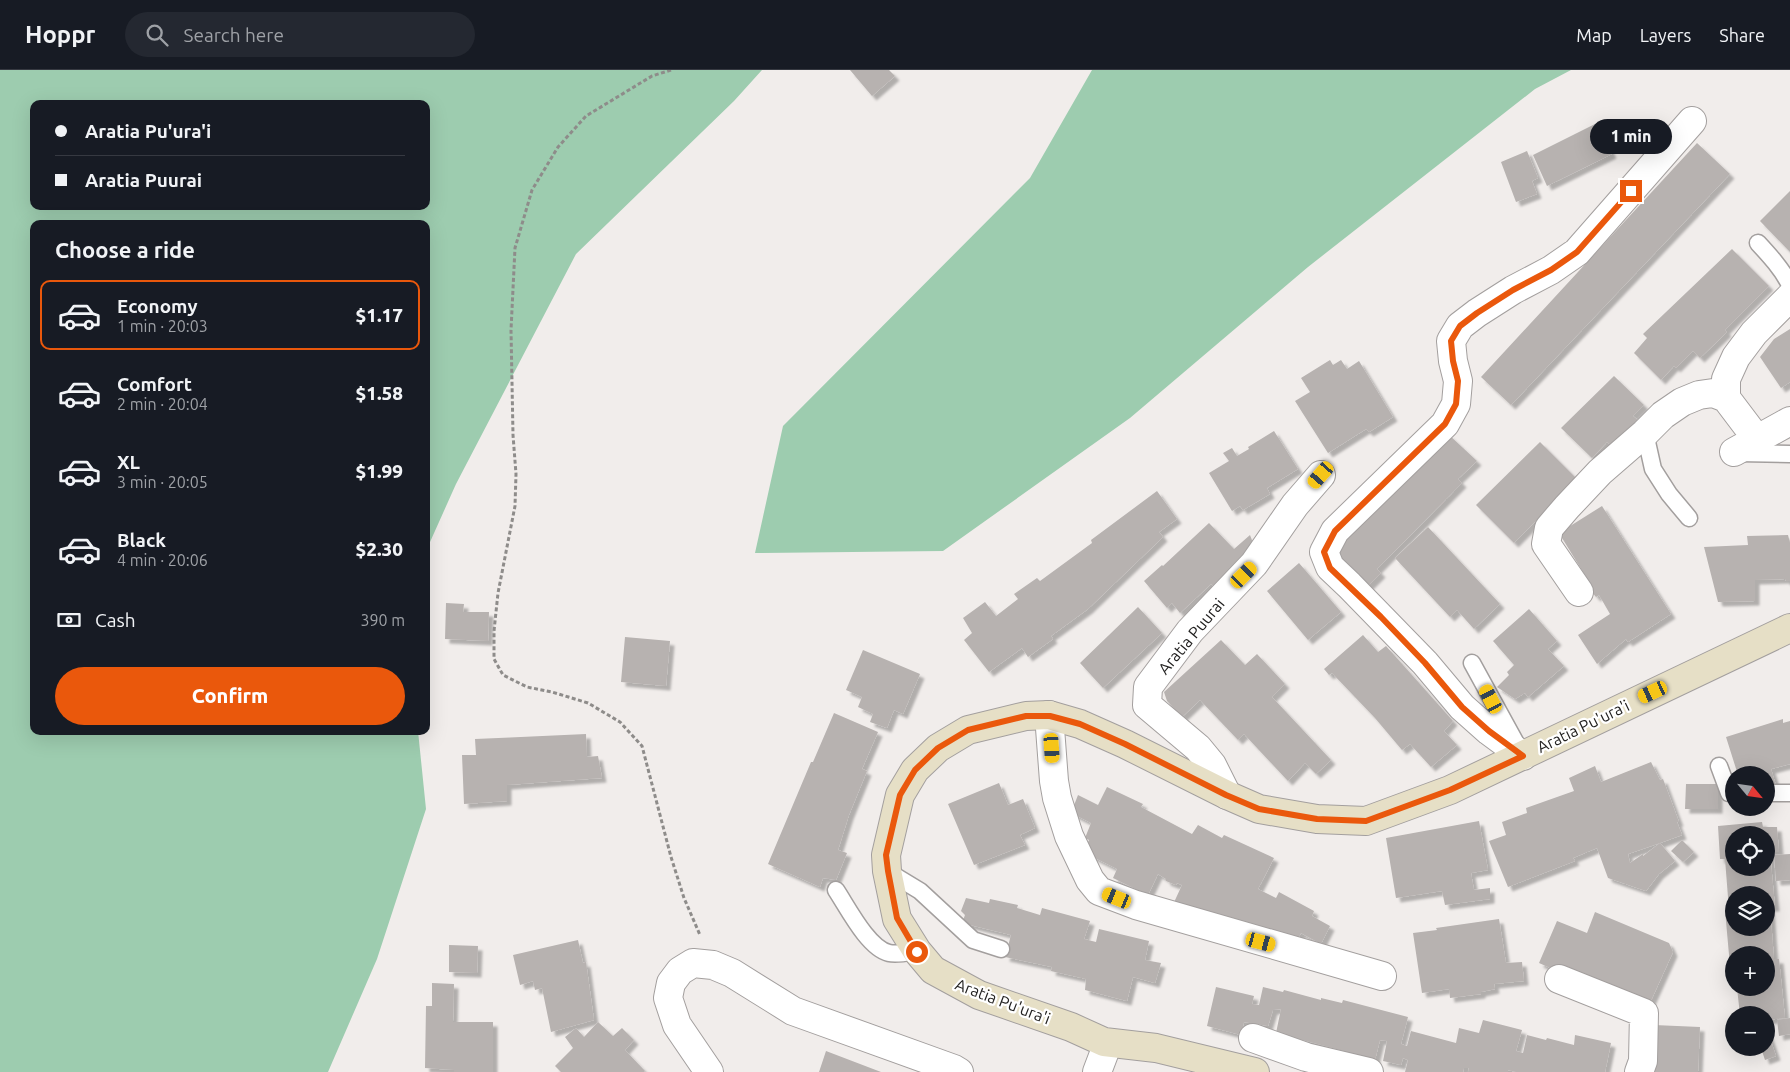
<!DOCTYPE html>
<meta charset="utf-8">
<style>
:root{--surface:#171b24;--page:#242831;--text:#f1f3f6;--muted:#9ea1a6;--line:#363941;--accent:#ea580c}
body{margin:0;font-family:Ubuntu,sans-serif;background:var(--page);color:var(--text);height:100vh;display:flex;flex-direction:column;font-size:19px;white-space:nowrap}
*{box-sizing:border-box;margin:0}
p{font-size:16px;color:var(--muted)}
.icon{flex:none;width:28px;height:28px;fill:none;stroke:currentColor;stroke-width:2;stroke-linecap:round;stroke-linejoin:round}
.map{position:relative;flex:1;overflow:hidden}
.drawer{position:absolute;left:30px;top:150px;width:400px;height:515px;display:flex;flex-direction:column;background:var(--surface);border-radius:10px;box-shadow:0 5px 20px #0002}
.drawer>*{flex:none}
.hud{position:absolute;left:30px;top:30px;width:400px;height:110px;border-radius:10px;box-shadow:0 5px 20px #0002;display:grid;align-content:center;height:110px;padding:0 25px;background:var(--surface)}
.needle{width:32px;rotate:119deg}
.buttons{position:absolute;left:1725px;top:696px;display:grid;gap:10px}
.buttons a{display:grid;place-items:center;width:50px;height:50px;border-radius:50%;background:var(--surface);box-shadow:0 5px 20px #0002;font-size:25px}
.end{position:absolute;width:22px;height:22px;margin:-11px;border:6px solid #ea580c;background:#fff;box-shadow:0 0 0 2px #fff}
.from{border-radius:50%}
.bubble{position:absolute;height:35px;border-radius:18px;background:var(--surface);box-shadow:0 5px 20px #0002;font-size:16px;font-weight:800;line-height:35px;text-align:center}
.car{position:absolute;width:15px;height:30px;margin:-15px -8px;border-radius:6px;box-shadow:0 0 4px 1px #0007;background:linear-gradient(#f5c518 24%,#345 0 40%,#f5c518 0 76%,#345 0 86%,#f5c518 0)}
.hud b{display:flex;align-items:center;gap:18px;height:48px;font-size:19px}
.hud b+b{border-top:1px solid var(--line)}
.hud i{width:12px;height:12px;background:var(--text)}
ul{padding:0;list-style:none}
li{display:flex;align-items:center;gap:15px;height:70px;margin:0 10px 8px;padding:0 15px;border:2px solid transparent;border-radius:10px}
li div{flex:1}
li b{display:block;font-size:19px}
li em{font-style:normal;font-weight:800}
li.active{border-color:var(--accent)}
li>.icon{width:45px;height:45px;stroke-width:1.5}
h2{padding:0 25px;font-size:22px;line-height:60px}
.pay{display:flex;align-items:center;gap:12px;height:55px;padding:0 25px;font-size:19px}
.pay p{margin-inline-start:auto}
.action{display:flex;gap:10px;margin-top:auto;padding:10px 25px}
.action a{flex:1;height:58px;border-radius:30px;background:var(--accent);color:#fff;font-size:20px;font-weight:800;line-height:58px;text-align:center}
header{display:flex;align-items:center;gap:30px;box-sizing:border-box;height:70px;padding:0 25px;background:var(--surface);border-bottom:1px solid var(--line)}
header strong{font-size:24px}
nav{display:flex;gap:28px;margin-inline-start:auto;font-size:18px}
.search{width:350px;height:45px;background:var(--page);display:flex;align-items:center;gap:12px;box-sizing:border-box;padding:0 18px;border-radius:28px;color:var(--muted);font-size:19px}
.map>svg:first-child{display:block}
.green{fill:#9dccaf;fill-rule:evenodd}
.building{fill:#b7b2b0;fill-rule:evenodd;filter:url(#shadow)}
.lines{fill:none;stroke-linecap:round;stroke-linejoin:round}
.lane-casing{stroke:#a39f9e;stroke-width:19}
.street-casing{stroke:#a39f9e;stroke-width:30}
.secondary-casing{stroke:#a39f9e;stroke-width:30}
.path{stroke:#8e8c8a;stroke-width:3;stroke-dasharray:4 2.5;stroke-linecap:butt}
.lane{stroke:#fff;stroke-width:16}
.street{stroke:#fff;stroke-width:28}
.secondary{stroke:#e6dfc6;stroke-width:28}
.route{stroke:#ea580c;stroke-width:6}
.labels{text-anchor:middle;stroke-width:4.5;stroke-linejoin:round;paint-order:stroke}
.street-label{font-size:16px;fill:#232221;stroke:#fff}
</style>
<header>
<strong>Hoppr</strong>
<div class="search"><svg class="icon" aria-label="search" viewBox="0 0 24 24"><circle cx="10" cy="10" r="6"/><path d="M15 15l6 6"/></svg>Search here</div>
<nav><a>Map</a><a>Layers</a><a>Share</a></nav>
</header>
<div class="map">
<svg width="1790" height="1002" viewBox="0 0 1790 1002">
<defs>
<filter id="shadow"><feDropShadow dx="4.5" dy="4.5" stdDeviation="1" flood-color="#0004"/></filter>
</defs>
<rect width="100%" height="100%" fill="#f1edeb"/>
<path class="green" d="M 0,0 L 762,0 L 734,31 L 576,184 L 456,414 L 426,481 L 426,154 L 34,154 L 34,661 L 418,661 L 426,739 L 377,889 L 328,1002 L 0,1002 ZM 34,34 L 426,34 L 426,136 L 34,136 Z
M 1092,0 L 1571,0 L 1535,19 L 1308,197 L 1130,348 L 943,481 L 755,483 L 783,356 L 1030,108 Z"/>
<path class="building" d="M 850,0 L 889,0 L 895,6 L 872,26 Z
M 1597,53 L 1612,84 L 1547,116 L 1533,85 Z
M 1697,73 L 1730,104 L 1511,335 L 1481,307 Z
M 1527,81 L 1538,108 L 1532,111 L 1537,124 L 1516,132 L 1501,92 Z
M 1790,121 L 1790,182 L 1760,151 Z
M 1732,179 L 1769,216 L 1725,260 L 1727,262 L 1700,288 L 1693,281 L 1676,298 L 1674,296 L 1661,310 L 1634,283 L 1647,268 L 1643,264 Z
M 1790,259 L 1790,312 L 1781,318 L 1760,287 L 1774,269 Z
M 1330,290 L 1333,295 L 1341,290 L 1347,299 L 1359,291 L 1393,347 L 1369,362 L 1366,359 L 1328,383 L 1295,331 L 1310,322 L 1301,308 Z
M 1614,306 L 1644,335 L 1633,346 L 1641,353 L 1615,380 L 1607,372 L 1592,388 L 1561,358 Z
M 1274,361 L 1298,399 L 1267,418 L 1270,424 L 1243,440 L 1240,436 L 1232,441 L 1209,403 L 1229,391 L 1223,383 L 1232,378 L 1237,386 L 1249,379 L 1248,377 Z
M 1448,364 L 1477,391 L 1458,409 L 1462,413 L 1377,499 L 1381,503 L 1365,519 L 1332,485 L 1331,475 Z
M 1540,372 L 1577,409 L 1514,473 L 1476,435 Z
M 1157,421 L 1177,449 L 1159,462 L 1163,467 L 1088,539 L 1051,566 L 1053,569 L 1028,587 L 1022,578 L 989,602 L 964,570 L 972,563 L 963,548 L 985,532 L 996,546 L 1018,529 L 1014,524 L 1037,508 L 1040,511 L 1092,473 L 1091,470 Z
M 1602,436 L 1671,544 L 1628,572 L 1626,569 L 1597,594 L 1578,565 L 1610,544 L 1599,525 L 1596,527 L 1588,517 L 1591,515 L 1559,463 Z
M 1209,453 L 1234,479 L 1250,465 L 1255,478 L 1218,520 L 1211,514 L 1180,543 L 1172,533 L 1167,538 L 1144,511 L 1162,495 L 1163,496 Z
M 1428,457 L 1500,534 L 1474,559 L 1457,540 L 1450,547 L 1395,488 Z
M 1788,465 L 1790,473 L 1790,511 L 1786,511 L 1785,509 L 1755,510 L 1755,531 L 1718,532 L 1704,477 L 1748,475 L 1747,466 Z
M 1299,493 L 1341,542 L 1308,570 L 1267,521 Z
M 446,533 L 464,534 L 463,542 L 489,542 L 488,571 L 445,569 Z
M 1138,537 L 1162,563 L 1103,618 L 1080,593 Z
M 1529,539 L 1557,571 L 1548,579 L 1564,596 L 1528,627 L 1525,623 L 1515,629 L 1497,617 L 1509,605 L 1507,602 L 1514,595 L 1493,571 Z
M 1363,565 L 1378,582 L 1386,576 L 1453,651 L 1444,661 L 1457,675 L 1431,697 L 1410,674 L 1402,680 L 1375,648 L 1332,603 L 1329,605 L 1324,599 Z
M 625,567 L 670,571 L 666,616 L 621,612 Z
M 1221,570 L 1245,595 L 1257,584 L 1285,614 L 1272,627 L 1331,690 L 1316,704 L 1305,693 L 1288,711 L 1244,664 L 1238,670 L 1200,630 L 1182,647 L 1167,631 L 1164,622 Z
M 863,580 L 920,604 L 903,644 L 894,640 L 887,658 L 870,652 L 873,644 L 858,637 L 862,627 L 846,620 Z
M 834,643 L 878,662 L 862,699 L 867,701 L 849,745 L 838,780 L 847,783 L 836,810 L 823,808 L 820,817 L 768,794 L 811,692 L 813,692 Z
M 1783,649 L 1783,653 L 1790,651 L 1790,694 L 1771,699 L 1777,719 L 1766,719 L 1766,705 L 1738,705 L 1726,667 Z
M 586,664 L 587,687 L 598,686 L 602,708 L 507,715 L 507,731 L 464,734 L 462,685 L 476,685 L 475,669 Z
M 1651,692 L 1660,710 L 1663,709 L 1679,752 L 1677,752 L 1682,765 L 1660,773 L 1675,791 L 1659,804 L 1646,821 L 1608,808 L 1597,778 L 1573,788 L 1575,791 L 1508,817 L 1489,771 L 1506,765 L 1502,752 L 1527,743 L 1526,738 L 1574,721 L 1569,708 L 1595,696 L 1601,712 ZM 1660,773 L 1643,786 L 1643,784 L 1630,793 L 1628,784 Z
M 999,713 L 1008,735 L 1023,729 L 1035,758 L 1020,765 L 1025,775 L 974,795 L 948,734 Z
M 1686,714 L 1718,714 L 1718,739 L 1685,739 Z
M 1107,717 L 1143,734 L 1141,737 L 1192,764 L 1198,755 L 1222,768 L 1224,765 L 1274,788 L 1258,819 L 1276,828 L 1279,822 L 1314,841 L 1312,846 L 1330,856 L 1321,874 L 1301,863 L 1294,877 L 1170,841 L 1182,815 L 1177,813 L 1176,815 L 1166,811 L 1166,809 L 1158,804 L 1148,825 L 1113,808 L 1117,799 L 1083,782 L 1089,770 L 1085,768 L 1091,753 L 1071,743 L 1078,725 L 1098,735 Z
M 1479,751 L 1488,800 L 1471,803 L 1474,820 L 1490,818 L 1490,829 L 1445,835 L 1442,821 L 1396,828 L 1386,768 Z
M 1762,752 L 1763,757 L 1777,757 L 1779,782 L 1766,782 L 1766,765 L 1734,765 L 1734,798 L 1766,798 L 1766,783 L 1770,782 L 1775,837 L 1770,837 L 1774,889 L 1779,889 L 1785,948 L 1766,950 L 1766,945 L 1740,945 L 1737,918 L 1766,918 L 1766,885 L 1734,885 L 1734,895 L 1730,896 L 1725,840 L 1729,840 L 1725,789 L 1720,789 L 1718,756 ZM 1734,825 L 1766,825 L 1766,858 L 1734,858 Z
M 1682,770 L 1694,782 L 1683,792 L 1671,781 Z
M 1790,784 L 1790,810 L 1776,811 L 1774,785 Z
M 966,828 L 989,833 L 990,829 L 1018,835 L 1017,838 L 1040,845 L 1042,838 L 1090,851 L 1084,869 L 1096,872 L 1099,859 L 1149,871 L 1145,890 L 1161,893 L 1155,913 L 1133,907 L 1127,931 L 1085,920 L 1086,909 L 1051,901 L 1052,897 L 1005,887 L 1011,865 L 962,853 L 965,845 L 961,841 Z
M 1595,842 L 1669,873 L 1673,882 L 1649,935 L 1594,917 L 1539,893 L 1557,851 L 1587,863 Z
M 1499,849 L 1506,893 L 1522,892 L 1524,911 L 1494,914 L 1495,919 L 1481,922 L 1481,924 L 1450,928 L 1449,919 L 1422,923 L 1413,863 L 1437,860 L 1436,858 Z
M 578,870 L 583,893 L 586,892 L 594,950 L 551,962 L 542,918 L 535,920 L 533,911 L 520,915 L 513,885 Z
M 449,875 L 478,876 L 477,903 L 449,902 Z
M 432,913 L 454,914 L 453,952 L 493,952 L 493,1002 L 454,1002 L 454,1000 L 425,998 L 426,936 L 432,936 Z
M 1216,917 L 1254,926 L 1252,934 L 1259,935 L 1263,917 L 1283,922 L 1284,920 L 1321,930 L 1321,928 L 1342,933 L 1343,930 L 1408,947 L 1401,974 L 1407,976 L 1411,961 L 1456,973 L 1459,958 L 1479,963 L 1483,950 L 1522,960 L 1516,981 L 1523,983 L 1527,965 L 1546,970 L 1547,968 L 1574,975 L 1575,965 L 1611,973 L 1605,1002 L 1516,1002 L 1508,1000 L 1508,1002 L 1468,1002 L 1469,998 L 1464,998 L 1463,1002 L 1405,1002 L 1408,990 L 1403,988 L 1401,995 L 1383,991 L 1387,971 L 1380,970 L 1375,990 L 1343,983 L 1344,981 L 1276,963 L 1281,939 L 1273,940 L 1268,956 L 1244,952 L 1241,965 L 1207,956 Z
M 1790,948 L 1790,964 L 1779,966 L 1777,950 Z
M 598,952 L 613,966 L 622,958 L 634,970 L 625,980 L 645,1001 L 644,1002 L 561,1002 L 555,996 L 573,978 L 565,967 L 576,958 L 584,967 Z
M 1654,955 L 1700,957 L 1698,1002 L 1653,1002 Z
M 1768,963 L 1776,986 L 1765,990 L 1761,978 L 1766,978 L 1766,964 Z
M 826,981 L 881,1002 L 819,1002 Z"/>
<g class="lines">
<defs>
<path id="lane" d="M 1758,173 C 1770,186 1782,199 1790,215
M 1645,363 L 1653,399 L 1669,424 L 1689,448
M 1739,383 L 1790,384
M 1472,593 L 1517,675
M 1719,696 L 1729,723 L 1734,723
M 1766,723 L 1790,723
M 887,801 L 920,821 L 973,870 L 1001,879
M 836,820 C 848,838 868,878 889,883 C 897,885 910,882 917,881"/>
<path id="street" d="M 1757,369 L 1726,328 L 1726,309 L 1736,287 L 1754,263 L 1790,227
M 1734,382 L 1790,351
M 1579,522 L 1546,474 L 1549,458 L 1567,437 L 1600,402 L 1645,363 L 1663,345 L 1682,332 L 1699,325 L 1713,323 L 1726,328
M 1049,645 L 1054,711 L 1057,728 L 1069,766 L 1090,810 L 1099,821 L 1136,835 L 1382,906
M 1523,686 L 1489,661 L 1462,637 L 1425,593 L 1349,515 L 1330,497 L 1324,482 L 1335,461 L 1445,354 L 1456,334 L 1458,311 L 1453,291 L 1451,271 L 1460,256 L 1477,243 L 1513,220 L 1551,200 L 1577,182 L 1692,51
M 1227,725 L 1212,695 L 1198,678 L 1147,635 L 1148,617 L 1190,561 L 1254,494 L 1295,435 L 1321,405
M 1559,909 L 1644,943 L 1643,991 L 1639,1002
M 1253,968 L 1306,987 L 1369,1002
M 709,1002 L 677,955 L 668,928 L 671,913 L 680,901 L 693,893 L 713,895 L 732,903 L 793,941 L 954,999 L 959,1002
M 1097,1002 L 1108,973"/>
<path id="secondary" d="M 1255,1002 L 1156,978 L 1104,972 L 1071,957 L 979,925 L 933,900 L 917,881 L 897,849 L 887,801 L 886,785 L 900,725 L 915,700 L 938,678 L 968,660 L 1026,646 L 1049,645 L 1080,654 L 1125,674 L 1227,725 L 1259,739 L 1317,749 L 1366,751 L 1450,720 L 1790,558"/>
</defs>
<use href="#lane" class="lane-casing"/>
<use href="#street" class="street-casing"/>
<use href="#secondary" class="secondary-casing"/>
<path class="path" d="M 671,0 L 652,6 L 586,46 L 558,77 L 532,120 L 515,178 L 511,260 L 513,365 L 516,404 L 515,436 L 498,523 L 494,561 L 494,589 L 503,605 L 527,617 L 552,622 L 588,633 L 620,652 L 642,676 L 671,787 L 684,828 L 700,865"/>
<use href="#lane" class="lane"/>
<use href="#street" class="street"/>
<use href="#secondary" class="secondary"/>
</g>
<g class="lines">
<path class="route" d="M 917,882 L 897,848 L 888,801 L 886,785 L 900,725 L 915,700 L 938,678 L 968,660 L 1026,646 L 1050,646 L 1080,654 L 1125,674 L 1226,725 L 1259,739 L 1317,749 L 1366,751 L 1450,720 L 1523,686 L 1489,661 L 1462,637 L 1425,593 L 1381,547 L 1330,498 L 1324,482 L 1335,461 L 1445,354 L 1456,334 L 1458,311 L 1453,291 L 1451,271 L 1460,256 L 1477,243 L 1513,220 L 1551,200 L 1577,182 L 1631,121"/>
</g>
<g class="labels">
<g class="street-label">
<text transform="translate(1191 566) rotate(-50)" y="6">Aratia Puurai</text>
<text transform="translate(1583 656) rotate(-26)" y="6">Aratia Pu'ura'i</text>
<text transform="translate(1003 931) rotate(21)" y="6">Aratia Pu'ura'i</text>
</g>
</g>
</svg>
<div class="buttons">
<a><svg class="needle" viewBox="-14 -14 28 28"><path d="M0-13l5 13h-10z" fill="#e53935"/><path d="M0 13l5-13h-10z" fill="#9ea1a6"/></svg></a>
<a><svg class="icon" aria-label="locate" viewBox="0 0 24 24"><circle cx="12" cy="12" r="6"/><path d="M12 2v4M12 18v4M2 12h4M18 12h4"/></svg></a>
<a><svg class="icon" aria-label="layers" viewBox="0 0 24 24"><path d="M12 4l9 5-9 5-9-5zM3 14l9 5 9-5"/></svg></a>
<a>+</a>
<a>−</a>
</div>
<i class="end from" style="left:917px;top:882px"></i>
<i class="end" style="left:1631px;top:121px"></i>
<div class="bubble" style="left:1590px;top:49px;width:82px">1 min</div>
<i class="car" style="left:1321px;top:405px;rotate:221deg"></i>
<i class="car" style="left:1244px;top:505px;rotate:45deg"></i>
<i class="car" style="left:1653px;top:622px;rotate:245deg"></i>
<i class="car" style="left:1491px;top:629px;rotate:332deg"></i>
<i class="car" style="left:1052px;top:678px;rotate:176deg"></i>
<i class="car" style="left:1117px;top:828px;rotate:292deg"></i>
<i class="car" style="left:1261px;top:872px;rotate:105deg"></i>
<div class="hud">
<b><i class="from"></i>Aratia Pu'ura'i</b>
<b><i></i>Aratia Puurai</b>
</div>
<section class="drawer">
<h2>Choose a ride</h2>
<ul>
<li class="active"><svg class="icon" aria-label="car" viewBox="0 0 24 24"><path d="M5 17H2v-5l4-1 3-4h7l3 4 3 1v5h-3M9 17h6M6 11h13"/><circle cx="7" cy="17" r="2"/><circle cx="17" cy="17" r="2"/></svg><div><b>Economy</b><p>1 min · 20:03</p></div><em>$1.17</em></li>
<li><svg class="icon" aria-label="car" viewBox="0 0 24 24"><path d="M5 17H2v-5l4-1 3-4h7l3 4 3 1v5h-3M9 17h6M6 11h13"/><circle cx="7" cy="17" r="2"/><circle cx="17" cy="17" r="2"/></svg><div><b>Comfort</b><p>2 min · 20:04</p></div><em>$1.58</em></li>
<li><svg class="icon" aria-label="car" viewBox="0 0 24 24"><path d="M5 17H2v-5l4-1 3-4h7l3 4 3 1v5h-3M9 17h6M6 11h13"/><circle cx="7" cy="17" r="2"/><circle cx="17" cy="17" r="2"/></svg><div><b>XL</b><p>3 min · 20:05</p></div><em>$1.99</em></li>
<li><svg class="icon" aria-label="car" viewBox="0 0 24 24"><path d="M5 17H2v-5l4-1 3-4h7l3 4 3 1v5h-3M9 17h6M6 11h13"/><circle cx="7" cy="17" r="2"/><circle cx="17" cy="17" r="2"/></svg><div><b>Black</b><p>4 min · 20:06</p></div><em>$2.30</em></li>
</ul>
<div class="pay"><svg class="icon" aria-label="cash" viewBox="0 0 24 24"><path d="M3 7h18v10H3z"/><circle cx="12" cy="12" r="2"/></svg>Cash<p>390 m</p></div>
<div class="action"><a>Confirm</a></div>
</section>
</div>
